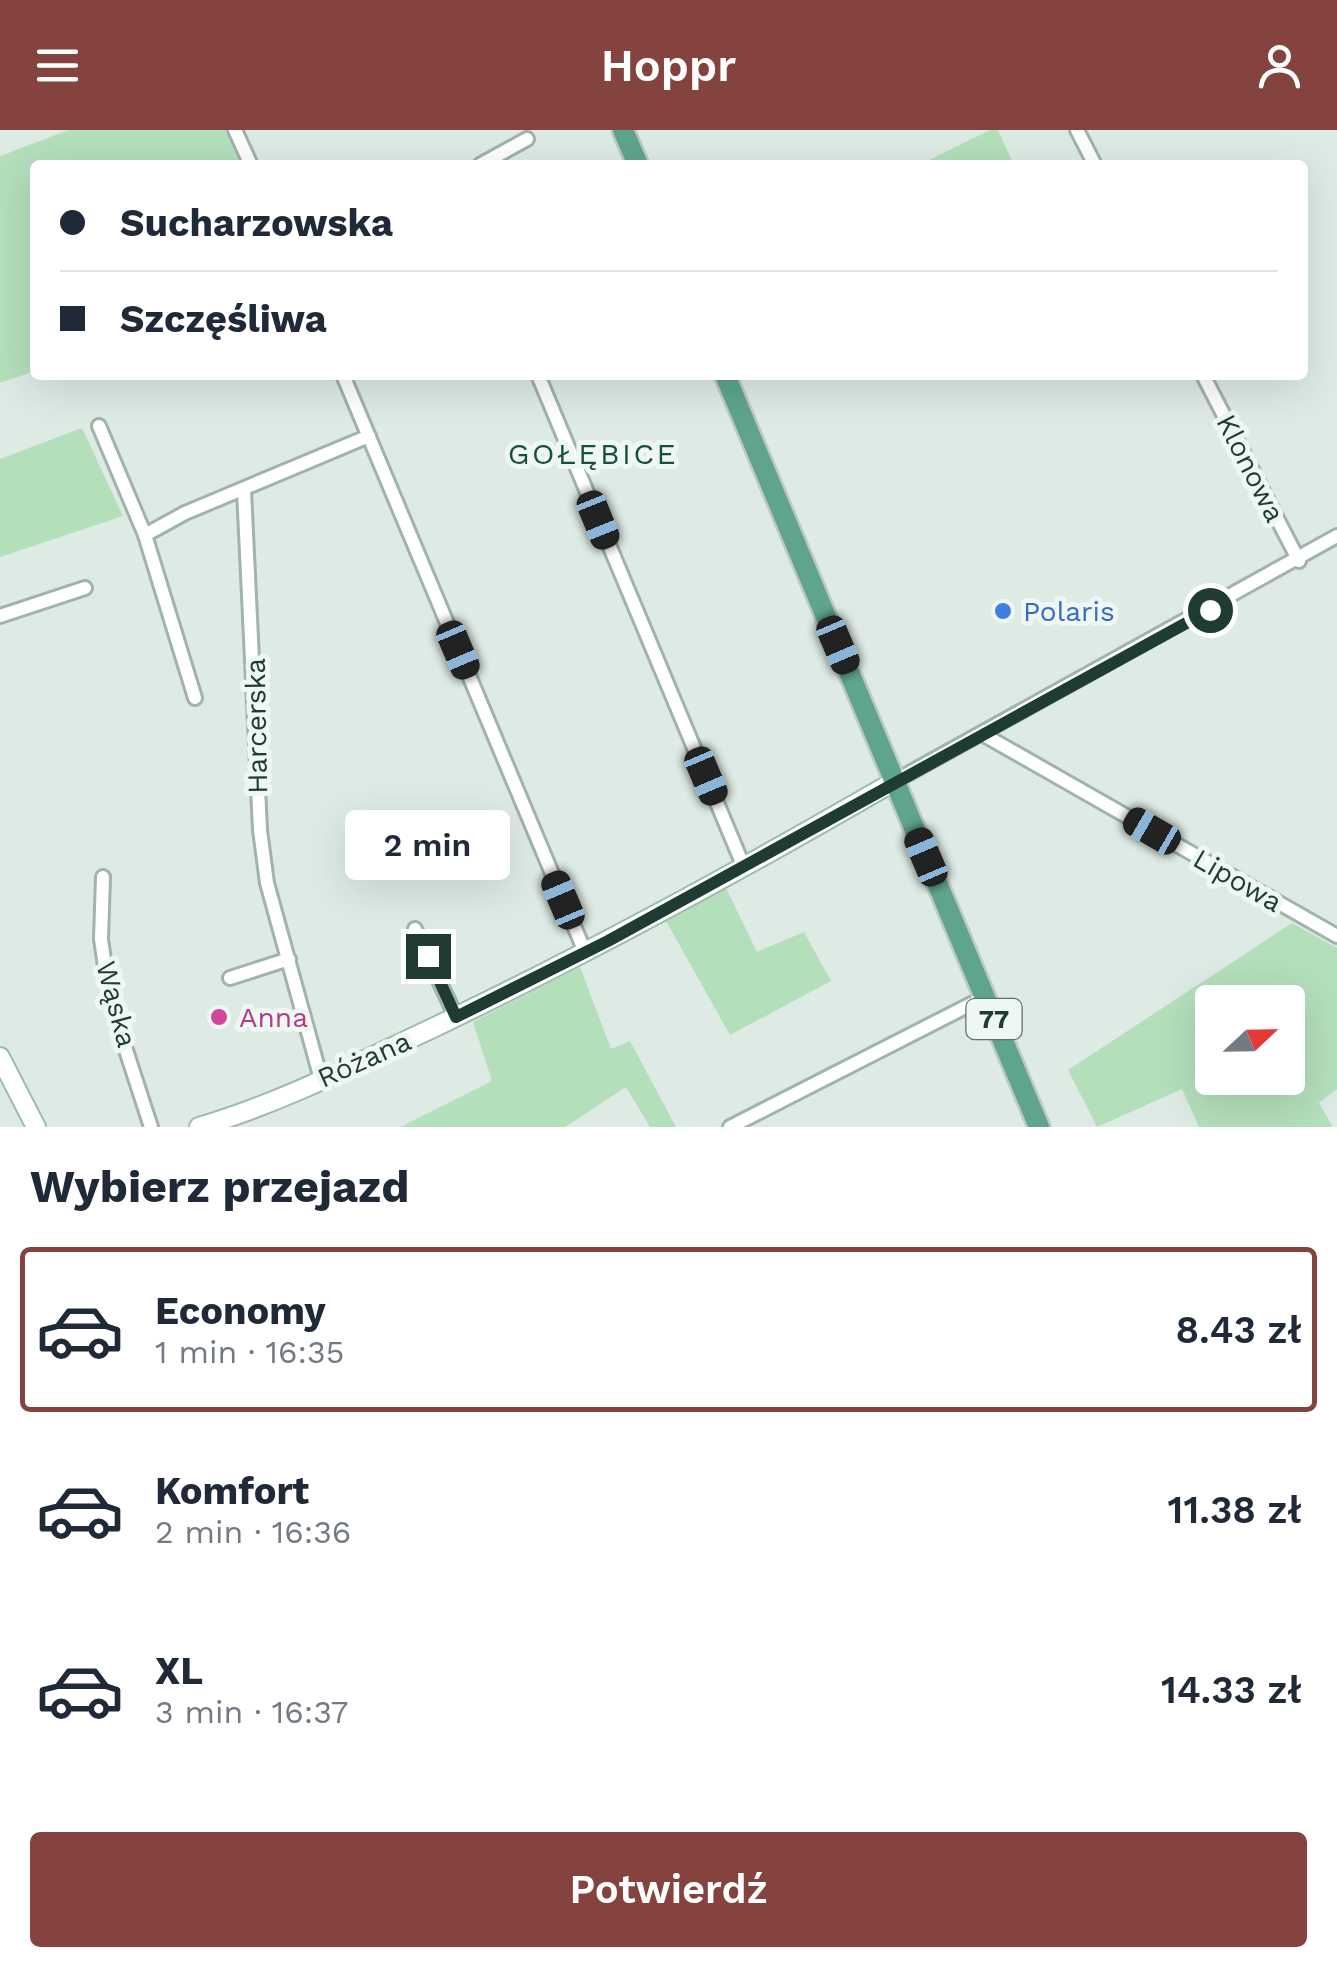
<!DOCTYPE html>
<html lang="pl">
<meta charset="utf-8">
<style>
:root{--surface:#fff;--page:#f2f2f3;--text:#1f2937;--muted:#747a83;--line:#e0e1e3;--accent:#84433f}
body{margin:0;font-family:"Work Sans",sans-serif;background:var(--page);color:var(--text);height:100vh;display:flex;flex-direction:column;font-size:38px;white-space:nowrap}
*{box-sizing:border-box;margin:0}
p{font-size:32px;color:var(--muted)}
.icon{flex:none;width:55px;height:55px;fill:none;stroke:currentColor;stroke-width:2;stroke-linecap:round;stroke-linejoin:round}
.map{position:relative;height:997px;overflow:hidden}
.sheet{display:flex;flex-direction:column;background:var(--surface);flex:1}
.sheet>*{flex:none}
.top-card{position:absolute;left:30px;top:30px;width:1278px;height:220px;border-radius:10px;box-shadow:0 10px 40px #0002;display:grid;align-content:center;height:220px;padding:0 30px;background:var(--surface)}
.needle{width:65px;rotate:68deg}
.buttons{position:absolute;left:1195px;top:855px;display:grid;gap:20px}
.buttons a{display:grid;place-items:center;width:110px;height:110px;border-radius:10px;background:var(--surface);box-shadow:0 10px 40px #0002;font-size:50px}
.end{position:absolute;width:45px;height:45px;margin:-22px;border:12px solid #1e3c31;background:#fff;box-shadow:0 0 0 5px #fff}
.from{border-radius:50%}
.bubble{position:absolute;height:70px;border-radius:10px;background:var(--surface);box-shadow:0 10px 40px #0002;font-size:32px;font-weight:600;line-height:70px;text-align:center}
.car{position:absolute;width:30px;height:60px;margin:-30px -15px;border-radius:12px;box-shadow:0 0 8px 2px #0007;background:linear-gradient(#222 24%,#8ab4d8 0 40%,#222 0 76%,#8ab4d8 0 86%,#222 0)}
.top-card b{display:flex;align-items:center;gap:35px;height:95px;font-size:38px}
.top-card b+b{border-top:2px solid var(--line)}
.top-card i{width:25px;height:25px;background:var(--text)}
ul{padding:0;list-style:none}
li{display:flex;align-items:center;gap:30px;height:165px;margin:0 20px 15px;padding:0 10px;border:5px solid transparent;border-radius:10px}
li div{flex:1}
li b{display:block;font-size:38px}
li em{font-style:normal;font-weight:600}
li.on{border-color:var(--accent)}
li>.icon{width:90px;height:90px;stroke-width:1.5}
h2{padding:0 30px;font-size:45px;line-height:120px}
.primary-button{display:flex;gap:20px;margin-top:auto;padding:20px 30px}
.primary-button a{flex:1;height:115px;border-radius:10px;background:var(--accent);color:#fff;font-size:40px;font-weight:600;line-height:115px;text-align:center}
header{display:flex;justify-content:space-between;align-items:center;height:130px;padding:0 30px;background:var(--accent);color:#fff;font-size:45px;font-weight:600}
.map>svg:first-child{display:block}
.green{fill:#b4dfbb;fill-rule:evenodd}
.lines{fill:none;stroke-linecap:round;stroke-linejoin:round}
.street-casing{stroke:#a1b3ab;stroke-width:18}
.secondary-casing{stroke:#9ebbae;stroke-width:22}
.primary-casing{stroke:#c0c8c5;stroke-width:25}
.street{stroke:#fff;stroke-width:12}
.secondary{stroke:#fff;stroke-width:18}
.primary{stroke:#5ea58c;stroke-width:20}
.route{stroke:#1e3c31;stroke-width:12}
.shop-dot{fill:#3f7fe0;stroke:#eef7f2;stroke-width:4}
.hotel-dot{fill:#d1479c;stroke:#eef7f2;stroke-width:4}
.labels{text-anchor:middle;stroke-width:10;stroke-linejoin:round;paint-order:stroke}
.shield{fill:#eef7f2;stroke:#5c746b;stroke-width:2.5}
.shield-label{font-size:25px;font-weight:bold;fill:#1e3c31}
.street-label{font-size:28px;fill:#1e3c31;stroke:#eef7f2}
.shop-label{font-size:28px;fill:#366cbe;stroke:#eef7f2;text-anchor:start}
.hotel-label{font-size:28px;fill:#b23c85;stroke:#eef7f2;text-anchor:start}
.neighbourhood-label{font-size:30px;letter-spacing:2.5px;fill:#18503d;stroke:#eef7f2}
</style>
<header><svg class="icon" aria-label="menu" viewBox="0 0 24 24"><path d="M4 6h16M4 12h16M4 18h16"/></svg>Hoppr<svg class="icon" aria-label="person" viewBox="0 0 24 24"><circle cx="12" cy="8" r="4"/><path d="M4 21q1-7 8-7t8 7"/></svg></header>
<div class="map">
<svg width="1337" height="997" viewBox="0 0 1337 997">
<rect width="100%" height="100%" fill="#deebe4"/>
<path class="green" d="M 69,0 L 228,0 L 242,35 L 35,35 L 35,241 L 0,253 L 0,26 Z
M 990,0 L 998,0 L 1014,35 L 919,35 Z
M 82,298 L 123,386 L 0,427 L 0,329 Z
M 726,758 L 757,822 L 804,802 L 831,851 L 730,905 L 666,791 Z
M 1292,793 L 1337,818 L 1337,959 L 1319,973 L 1333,997 L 1199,997 L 1182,959 L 1097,997 L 1068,940 ZM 1212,872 L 1288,872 L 1288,948 L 1212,948 Z
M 580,837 L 611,919 L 630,911 L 676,997 L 650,997 L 626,957 L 565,997 L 400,997 L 492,951 L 473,892 Z"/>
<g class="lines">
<defs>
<path id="street" d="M 235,0 L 251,35
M 1077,0 L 1095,35
M 480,35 L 527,9
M 343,245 L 585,822
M 538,245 L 743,735
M 1203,245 L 1299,431
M 99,296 L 145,405 L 195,568
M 244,360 L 260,700 L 267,753 L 321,949
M 145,405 L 185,383 L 369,306
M 0,486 L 85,458
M 984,605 L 1337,806
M 895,651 L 1337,406
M 103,747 L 101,809 L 110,871 L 151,997
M 415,799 L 456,887
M 230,848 L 289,829
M 730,997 L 985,867"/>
<path id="secondary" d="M 0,927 L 36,997
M 199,997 C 281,973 360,932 437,896 C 593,821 745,738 895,651"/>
<path id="primary" d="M 623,0 L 638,35
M 725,245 L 1039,997"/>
</defs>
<use href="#street" class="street-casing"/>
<use href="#secondary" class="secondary-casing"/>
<use href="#primary" class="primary-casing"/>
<use href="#street" class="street"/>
<use href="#secondary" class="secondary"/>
<use href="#primary" class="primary"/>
</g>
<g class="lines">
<path class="route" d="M 428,826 L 456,887 L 608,811 L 1210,480"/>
</g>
<circle class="shop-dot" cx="1003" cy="481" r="10"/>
<circle class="hotel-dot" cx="219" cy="887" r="10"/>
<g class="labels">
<rect class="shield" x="966.5" y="869" width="55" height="40" rx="8"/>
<g class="shield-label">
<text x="994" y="898">77</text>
</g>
<g class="street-label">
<text transform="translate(1251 338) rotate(63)" y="10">Klonowa</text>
<text transform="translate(256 596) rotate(-91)" y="10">Harcerska</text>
<text transform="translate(1238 750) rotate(30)" y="10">Lipowa</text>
<text transform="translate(117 874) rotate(75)" y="10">Wąska</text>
<text transform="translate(364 929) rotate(-24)" y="10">Różana</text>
</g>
<g class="shop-label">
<text x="1023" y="491">Polaris</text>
</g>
<g class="hotel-label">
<text x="239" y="897">Anna</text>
</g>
<g class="neighbourhood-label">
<text x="593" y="334">GOŁĘBICE</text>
</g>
</g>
</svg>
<div class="buttons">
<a><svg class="needle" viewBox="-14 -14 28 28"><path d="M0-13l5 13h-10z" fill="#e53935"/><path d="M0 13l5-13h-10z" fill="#747a83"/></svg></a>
</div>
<i class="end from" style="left:1210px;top:480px"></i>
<i class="end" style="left:428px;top:826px"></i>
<div class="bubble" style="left:345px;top:680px;width:165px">2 min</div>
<i class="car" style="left:598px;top:390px;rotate:158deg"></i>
<i class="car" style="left:838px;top:515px;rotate:157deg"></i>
<i class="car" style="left:458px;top:520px;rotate:157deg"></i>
<i class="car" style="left:706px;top:646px;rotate:157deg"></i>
<i class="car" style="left:1152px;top:701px;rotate:300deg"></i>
<i class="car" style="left:926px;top:727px;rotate:337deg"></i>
<i class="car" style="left:563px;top:770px;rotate:337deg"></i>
<div class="top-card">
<b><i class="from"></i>Sucharzowska</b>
<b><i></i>Szczęśliwa</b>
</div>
</div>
<section class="sheet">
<h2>Wybierz przejazd</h2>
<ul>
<li class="on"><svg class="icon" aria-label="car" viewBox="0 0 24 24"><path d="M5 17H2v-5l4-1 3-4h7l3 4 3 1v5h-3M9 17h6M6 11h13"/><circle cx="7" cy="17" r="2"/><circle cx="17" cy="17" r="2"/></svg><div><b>Economy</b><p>1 min · 16:35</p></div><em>8.43 zł</em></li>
<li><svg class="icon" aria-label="car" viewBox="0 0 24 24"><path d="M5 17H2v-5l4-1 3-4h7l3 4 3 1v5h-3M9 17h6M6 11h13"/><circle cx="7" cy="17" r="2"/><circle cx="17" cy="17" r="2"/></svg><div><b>Komfort</b><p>2 min · 16:36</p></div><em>11.38 zł</em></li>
<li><svg class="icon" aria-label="car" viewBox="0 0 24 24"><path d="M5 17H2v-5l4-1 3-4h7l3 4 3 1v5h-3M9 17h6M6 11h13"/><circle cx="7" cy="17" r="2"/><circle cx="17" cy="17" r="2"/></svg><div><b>XL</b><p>3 min · 16:37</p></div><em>14.33 zł</em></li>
</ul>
<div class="primary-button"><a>Potwierdź</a></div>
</section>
